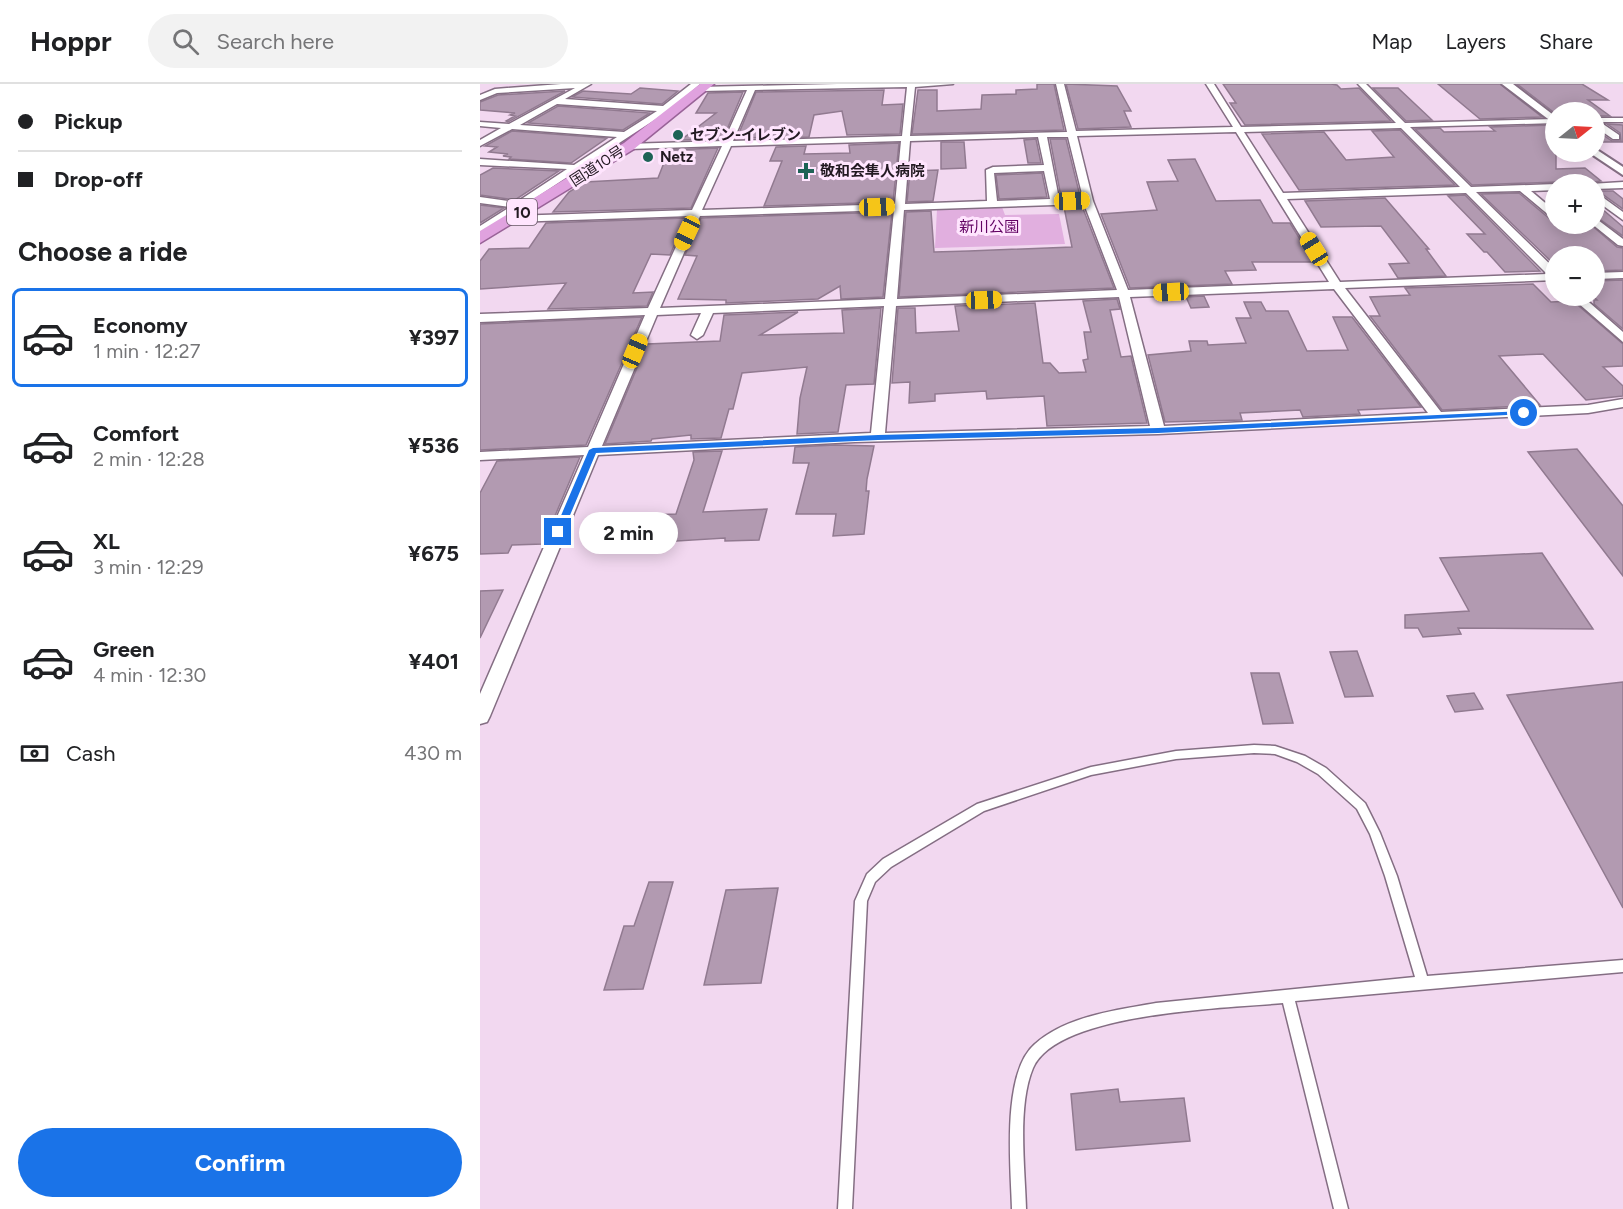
<!DOCTYPE html>
<meta charset="utf-8">
<style>
:root{--surface:#fff;--page:#f2f2f2;--text:#202124;--muted:#757577;--line:#e0e0e0;--accent:#1a73e8}
body{margin:0;font-family:Figtree,"Noto Sans JP",sans-serif;background:var(--page);color:var(--text);height:100vh;display:flex;flex-direction:column;font-size:22px;white-space:nowrap}
*{box-sizing:border-box;margin:0}
p{font-size:20px;color:var(--muted)}
.icon{flex:none;width:33px;height:33px;fill:none;stroke:currentColor;stroke-width:2;stroke-linecap:round;stroke-linejoin:round}
.map{position:relative;flex:1;overflow:hidden}
.drawer{display:flex;flex-direction:column;background:var(--surface);width:480px}
.drawer>*{flex:none}
.hud{display:grid;align-content:center;height:132px;padding:0 18px;background:var(--surface)}
.needle{width:39px;rotate:72deg}
.buttons{position:absolute;left:1065px;top:18px;display:grid;gap:12px}
.buttons a{display:grid;place-items:center;width:60px;height:60px;border-radius:50%;background:var(--surface);box-shadow:0 3px 15px #0003;font-size:30px}
.end{position:absolute;width:27px;height:27px;margin:-14px;border:8px solid #1a73e8;background:#fff;box-shadow:0 0 0 3px #fff}
.from{border-radius:50%}
.bubble{position:absolute;height:42px;border-radius:21px;background:var(--surface);box-shadow:0 3px 15px #0003;font-size:20px;font-weight:700;line-height:42px;text-align:center}
.car{position:absolute;width:18px;height:36px;margin:-18px -9px;border-radius:8px;box-shadow:0 0 4px 2px #0007;background:linear-gradient(#f5c518 24%,#345 0 40%,#f5c518 0 76%,#345 0 86%,#f5c518 0)}
.hud b{display:flex;align-items:center;gap:21px;height:57px;font-size:22px}
.hud b+b{border-top:2px solid var(--line)}
.hud i{width:15px;height:15px;background:var(--text)}
ul{padding:0;list-style:none}
li{display:flex;align-items:center;gap:18px;height:99px;margin:0 12px 9px;padding:0 6px;border:3px solid transparent;border-radius:9px}
li div{flex:1}
li b{display:block;font-size:22px}
li em{font-style:normal;font-weight:700}
li.current{border-color:var(--accent)}
li>.icon{width:54px;height:54px;stroke-width:1.5}
h2{padding:0 18px;font-size:27px;line-height:72px}
.pay{display:flex;align-items:center;gap:15px;height:66px;padding:0 18px;font-size:22px}
.pay p{margin-inline-start:auto}
.cta{display:flex;gap:12px;margin-top:auto;padding:12px 18px}
.cta a{flex:1;height:69px;border-radius:36px;background:var(--accent);color:#fff;font-size:24px;font-weight:700;line-height:69px;text-align:center}
header{display:flex;align-items:center;gap:36px;box-sizing:border-box;height:84px;padding:0 30px;background:var(--surface);border-bottom:2px solid var(--line)}
header strong{font-size:28px}
nav{display:flex;gap:33px;margin-inline-start:auto;font-size:21px}
.search{width:420px;height:54px;background:var(--page);display:flex;align-items:center;gap:15px;box-sizing:border-box;padding:0 21px;border-radius:33px;color:var(--muted);font-size:22px}
main{display:flex;flex:1;min-height:0}
.map>svg:first-child{display:block}
.green{fill:#e1afdf}
.building{fill:#b29ab1;stroke:#917a90;stroke-width:1.5}
.lines{fill:none;stroke-linecap:round;stroke-linejoin:round}
.service-casing{stroke:#846e83;stroke-width:3}
.minor-casing{stroke:#846e83;stroke-width:3}
.tertiary-casing{stroke:#846e83;stroke-width:4}
.trunk-casing{stroke:#996398;stroke-width:3}
.service{fill:#fff;fill-rule:evenodd}
.minor{fill:#fff;fill-rule:evenodd}
.tertiary{fill:#fff;fill-rule:evenodd}
.trunk{fill:#e0a2df;fill-rule:evenodd}
.route{fill:#1a73e8}
.poi-dot{fill:#1e6356;stroke:#ffe5fe;stroke-width:2}
.labels{text-anchor:middle;stroke-width:6;stroke-linejoin:round;paint-order:stroke}
.far-poi-label{font-size:15px;font-weight:bold;fill:#231a22;stroke:#ffe5fe;text-anchor:start}
.far-street-label{font-size:15px;fill:#231a22;stroke:#ffe5fe}
.far-park-label{font-size:15px;fill:#630464;stroke:#ffe5fe}
.shield{fill:#ffe5fe;stroke:#655764;stroke-width:1.5}
.shield-label{font-size:16px;font-weight:bold;fill:#231a22}
</style>
<header>
<strong>Hoppr</strong>
<div class="search"><svg class="icon" aria-label="search" viewBox="0 0 24 24"><circle cx="10" cy="10" r="6"/><path d="M15 15l6 6"/></svg>Search here</div>
<nav><a>Map</a><a>Layers</a><a>Share</a></nav>
</header>
<main>
<section class="drawer">
<div class="hud">
<b><i class="from"></i>Pickup</b>
<b><i></i>Drop-off</b>
</div>
<h2>Choose a ride</h2>
<ul>
<li class="current"><svg class="icon" aria-label="car" viewBox="0 0 24 24"><path d="M5 17H2v-5l4-1 3-4h7l3 4 3 1v5h-3M9 17h6M6 11h13"/><circle cx="7" cy="17" r="2"/><circle cx="17" cy="17" r="2"/></svg><div><b>Economy</b><p>1 min · 12:27</p></div><em>¥397</em></li>
<li><svg class="icon" aria-label="car" viewBox="0 0 24 24"><path d="M5 17H2v-5l4-1 3-4h7l3 4 3 1v5h-3M9 17h6M6 11h13"/><circle cx="7" cy="17" r="2"/><circle cx="17" cy="17" r="2"/></svg><div><b>Comfort</b><p>2 min · 12:28</p></div><em>¥536</em></li>
<li><svg class="icon" aria-label="car" viewBox="0 0 24 24"><path d="M5 17H2v-5l4-1 3-4h7l3 4 3 1v5h-3M9 17h6M6 11h13"/><circle cx="7" cy="17" r="2"/><circle cx="17" cy="17" r="2"/></svg><div><b>XL</b><p>3 min · 12:29</p></div><em>¥675</em></li>
<li><svg class="icon" aria-label="car" viewBox="0 0 24 24"><path d="M5 17H2v-5l4-1 3-4h7l3 4 3 1v5h-3M9 17h6M6 11h13"/><circle cx="7" cy="17" r="2"/><circle cx="17" cy="17" r="2"/></svg><div><b>Green</b><p>4 min · 12:30</p></div><em>¥401</em></li>
</ul>
<div class="pay"><svg class="icon" aria-label="cash" viewBox="0 0 24 24"><path d="M3 7h18v10H3z"/><circle cx="12" cy="12" r="2"/></svg>Cash<p>430 m</p></div>
<div class="cta"><a>Confirm</a></div>
</section>
<div class="map">
<svg width="1143" height="1125" viewBox="0 0 1143 1125">
<rect width="100%" height="100%" fill="#f2d8f0"/>
<path class="green" d="M 522,123 L 525,131 L 579,130 L 585,160 L 455,164 L 457,125 Z"/>
<path class="building" d="M 557,0 L 574,0 L 584,46 L 432,50 L 438,6 L 457,6 L 457,27 L 501,25 L 502,11 L 536,10 L 536,6 L 557,5 Z
M 586,0 L 637,2 L 651,27 L 644,27 L 651,43 L 598,45 Z
M 743,0 L 851,0 L 857,1 L 861,5 L 879,4 L 911,37 L 765,41 L 750,19 L 756,19 Z
M 958,0 L 1020,0 L 1062,33 L 1000,35 Z
M 1037,0 L 1102,0 L 1128,16 L 1108,16 L 1130,32 L 1114,32 L 1114,28 L 1076,30 Z
M 160,4 L 198,7 L 182,20 L 92,13 L 103,7 L 151,10 Z
M 893,4 L 918,4 L 952,36 L 926,37 Z
M 404,6 L 402,21 L 423,20 L 420,50 L 367,51 L 362,27 L 334,31 L 329,53 L 257,54 L 276,8 Z
M 85,7 L 28,38 L 26,37 L 35,32 L 30,31 L 35,29 L 0,26 L 0,18 L 18,11 Z
M 263,8 L 243,55 L 201,56 L 236,29 L 216,29 L 228,9 Z
M 78,22 L 170,29 L 143,46 L 48,39 Z
M 1127,40 L 1143,41 L 1143,58 L 1114,58 L 1114,45 L 1132,57 L 1141,57 L 1140,49 Z
M 1073,41 L 1076,43 L 1076,85 L 1105,84 L 1121,97 L 1098,100 L 1079,100 L 1076,98 L 992,101 L 935,45 L 960,44 L 964,48 L 1015,47 L 1010,43 Z
M 920,46 L 975,101 L 819,106 L 782,50 L 844,48 L 866,76 L 914,73 L 892,47 Z
M 32,47 L 127,54 L 91,79 L 29,75 L 31,73 L 23,72 L 28,70 L 9,68 L 17,63 L 5,62 Z
M 556,55 L 561,79 L 548,79 L 544,56 Z
M 570,55 L 586,55 L 600,112 L 581,113 Z
M 461,58 L 484,58 L 486,84 L 461,85 Z
M 419,59 L 413,118 L 284,122 L 302,77 L 290,77 L 296,63 L 326,62 L 324,70 L 370,69 L 369,61 Z
M 238,64 L 211,124 L 73,128 L 89,108 L 105,98 L 178,94 L 189,66 Z
M 715,75 L 736,117 L 780,116 L 793,139 L 810,139 L 834,178 L 772,178 L 776,186 L 745,187 L 752,200 L 650,204 L 621,130 L 677,126 L 667,98 L 698,97 L 688,76 Z
M 13,84 L 79,87 L 35,116 L 0,111 L 0,91 Z
M 458,86 L 453,117 L 427,118 L 430,87 Z
M 562,89 L 567,113 L 519,115 L 516,91 Z
M 1118,107 L 1133,107 L 1143,115 L 1143,125 Z
M 1039,109 L 1076,140 L 1110,140 L 1137,163 L 1143,164 L 1143,186 L 1114,187 L 1114,172 L 1076,172 L 1076,182 L 1001,110 Z
M 985,111 L 1060,187 L 1025,188 L 1007,168 L 1004,168 L 987,150 L 1005,150 L 968,112 Z
M 905,114 L 949,165 L 946,165 L 966,192 L 918,194 L 909,180 L 929,179 L 901,142 L 841,143 L 825,117 Z
M 1114,118 L 1143,143 L 1143,152 L 1114,131 Z
M 0,121 L 24,124 L 0,139 Z
M 602,122 L 634,204 L 419,213 L 426,128 L 451,127 L 454,168 L 489,167 L 592,163 L 584,123 Z
M 412,128 L 403,213 L 361,215 L 360,202 L 338,215 L 246,219 L 246,216 L 198,215 L 217,172 L 205,171 L 221,134 Z
M 206,134 L 190,171 L 171,170 L 153,209 L 173,208 L 167,222 L 68,225 L 86,199 L 0,205 L 0,177 L 9,165 L 49,164 L 66,139 Z
M 1143,196 L 1143,245 L 1114,220 L 1114,216 L 1117,216 L 1114,213 L 1114,197 Z
M 1053,200 L 1071,218 L 1093,217 L 1143,260 L 1143,282 L 1123,283 L 1143,302 L 1143,312 L 1106,316 L 1063,270 L 1019,272 L 1060,321 L 962,326 L 890,232 L 900,232 L 890,213 L 930,211 L 925,204 Z
M 724,212 L 729,223 L 711,224 L 706,213 Z
M 637,215 L 640,225 L 630,226 L 641,273 L 651,272 L 667,339 L 567,342 L 564,312 L 507,315 L 506,307 L 455,310 L 455,317 L 429,319 L 430,298 L 412,299 L 418,224 L 435,224 L 436,249 L 479,247 L 475,222 L 555,219 L 563,279 L 570,279 L 579,289 L 606,288 L 603,276 L 608,275 L 604,248 L 611,248 L 603,217 Z
M 764,218 L 781,218 L 786,227 L 808,227 L 827,267 L 868,266 L 853,233 L 872,233 L 941,323 L 878,326 L 880,330 L 823,333 L 820,326 L 760,329 L 762,336 L 685,338 L 668,271 L 711,267 L 709,257 L 727,257 L 728,261 L 766,259 L 756,234 L 771,234 Z
M 401,224 L 394,300 L 366,301 L 358,348 L 317,350 L 320,314 L 327,283 L 262,289 L 253,325 L 249,325 L 241,354 L 211,355 L 211,351 L 172,355 L 171,357 L 125,360 L 167,260 L 240,257 L 244,231 L 318,228 L 280,251 L 364,249 L 362,226 Z
M 162,233 L 106,361 L 0,366 L 0,240 Z
M 355,361 L 394,362 L 387,395 L 386,407 L 389,407 L 384,450 L 353,452 L 356,430 L 316,430 L 329,379 L 313,379 L 315,363 Z
M 1097,365 L 1143,422 L 1143,492 L 1048,368 Z
M 242,367 L 223,428 L 287,425 L 279,456 L 245,457 L 245,454 L 132,461 L 144,432 L 196,430 L 214,376 L 213,368 Z
M 100,373 L 63,460 L 32,461 L 28,469 L 0,470 L 0,409 L 17,377 Z
M 1062,469 L 1113,545 L 978,544 L 981,550 L 943,553 L 938,544 L 925,544 L 925,531 L 989,527 L 960,474 Z
M 23,506 L 0,554 L 0,507 Z
M 877,567 L 893,612 L 865,613 L 850,568 Z
M 771,589 L 799,589 L 813,639 L 783,640 Z
M 1143,598 L 1143,824 L 1027,611 Z
M 994,609 L 1003,625 L 975,628 L 967,612 Z
M 169,798 L 193,798 L 163,905 L 124,906 L 144,842 L 154,842 Z
M 298,804 L 281,899 L 224,901 L 246,806 Z
M 638,1005 L 640,1018 L 704,1014 L 710,1057 L 596,1066 L 591,1010 Z"/>
<g class="lines">
<defs>
<path id="service" d="M 774,661 L 795,662 L 825,672 L 846,684 L 885,719 L 900,749 L 917,792 L 947,892 L 1143,876 L 1143,888 L 815,917 L 868,1125 L 854,1125 L 803,919 C 748,924 577,928 553,984 C 537,1022 545,1084 546,1125 L 532,1125 C 531,1084 521,989 555,960 C 586,932 637,926 676,919 L 935,893 L 905,792 L 890,750 L 877,725 L 838,690 L 817,678 L 795,670 L 774,669 L 696,675 L 611,691 L 504,727 L 411,783 L 395,798 L 387,817 L 372,1125 L 358,1125 L 375,817 L 387,790 L 403,775 L 497,720 L 611,683 L 696,667 Z"/>
<path id="minor" d="M 81,0 L 111,0 L 85,15 L 183,22 L 211,0 L 220,0 L 188,27 L 0,150 L 0,142 L 30,123 L 0,119 L 0,113 L 35,118 L 40,116 L 87,85 L 0,81 L 0,75 L 94,81 L 137,53 L 32,45 L 0,62 L 0,56 L 21,44 L 0,42 L 0,38 L 29,40 L 95,4 L 17,9 L 0,16 L 0,11 L 15,5 ZM 77,20 L 177,27 L 144,48 L 40,41 Z
M 357,0 L 473,0 L 435,3 L 430,52 L 587,48 L 576,0 L 584,0 L 596,47 L 753,43 L 726,0 L 734,0 L 761,43 L 916,39 L 878,0 L 886,0 L 925,39 L 1076,35 L 1076,39 L 930,43 L 991,103 L 1076,100 L 1077,100 L 1076,106 L 1051,107 L 1076,128 L 1076,137 L 1040,107 L 996,108 L 1076,186 L 1076,196 L 865,204 L 961,328 L 1108,321 L 1143,315 L 1143,323 L 1108,329 L 678,350 L 375,358 L 118,371 L 10,632 L 7,638 L 0,640 L 0,610 L 104,371 L 0,376 L 0,368 L 108,363 L 165,231 L 0,238 L 0,230 L 168,224 L 210,132 L 32,138 L 27,135 L 32,132 L 212,126 L 242,62 L 149,65 L 146,60 L 244,57 L 267,6 L 222,7 L 219,3 ZM 427,3 L 422,52 L 253,57 L 275,6 ZM 921,44 L 980,103 L 803,109 L 764,48 ZM 756,48 L 849,198 L 648,206 L 613,117 L 597,52 ZM 558,53 L 564,81 L 513,83 L 506,86 L 507,117 L 425,120 L 430,57 ZM 567,53 L 588,53 L 603,114 L 579,115 ZM 421,57 L 415,120 L 222,126 L 251,62 ZM 564,87 L 570,115 L 517,117 L 514,89 ZM 986,109 L 1067,190 L 860,198 L 807,115 ZM 604,120 L 637,206 L 417,215 L 424,126 ZM 414,126 L 405,215 L 180,224 L 220,132 ZM 854,205 L 948,329 L 684,342 L 650,213 ZM 639,213 L 670,342 L 405,349 L 416,222 ZM 404,222 L 391,349 L 122,362 L 177,231 L 221,229 L 211,251 L 217,255 L 223,251 L 233,229 Z
M 1114,34 L 1143,34 L 1143,38 L 1120,38 L 1139,51 L 1139,55 L 1133,55 L 1114,42 Z
M 1143,98 L 1143,104 L 1114,105 L 1114,100 L 1110,100 Z
M 1114,107 L 1143,128 L 1143,136 L 1114,115 Z
M 1114,133 L 1143,155 L 1143,162 L 1138,161 L 1112,140 L 1114,140 Z
M 1143,188 L 1143,194 L 1114,195 L 1114,189 Z
M 1090,212 L 1102,212 L 1143,248 L 1143,258 Z"/>
<path id="tertiary" d="M 1022,0 L 1033,0 L 1076,33 L 1076,41 Z
M 1114,64 L 1143,83 L 1143,91 L 1110,69 L 1109,68 L 1114,68 Z"/>
<path id="trunk" d="M 220,0 L 234,0 L 154,65 L 0,159 L 0,147 L 144,59 Z"/>
</defs>
<use href="#service" class="service-casing"/>
<use href="#minor" class="minor-casing"/>
<use href="#tertiary" class="tertiary-casing"/>
<use href="#trunk" class="trunk-casing"/>
<use href="#service" class="service"/>
<use href="#minor" class="minor"/>
<use href="#tertiary" class="tertiary"/>
<use href="#trunk" class="trunk"/>
</g>
<path class="route" d="M 1044,327 L 1046,330 L 678,349 L 398,356 L 116,369 L 83,448 L 78,451 L 74,448 L 109,366 L 113,364 L 398,351 L 678,344 Z"/>
<g class="poi-dot">
<circle cx="198" cy="51" r="6"/>
<circle cx="168" cy="73" r="6"/>
<path d="M323 78h6v6h6v6h-6v6h-6v-6h-6v-6h6z"/>
</g>
<g class="labels">
<g class="far-poi-label">
<text x="210" y="56">セブン-イレブン</text>
<text x="180" y="78">Netz</text>
<text x="340" y="92">敬和会隼人病院</text>
</g>
<g class="far-street-label">
<text transform="translate(117 82) rotate(-33)" y="5">国道10号</text>
</g>
<g class="far-park-label">
<text x="509" y="148">新川公園</text>
</g>
<rect class="shield" x="27" y="115" width="30" height="26" rx="4.5"/>
<g class="shield-label">
<text x="42" y="134">10</text>
</g>
</g>
</svg>
<div class="buttons">
<a><svg class="needle" viewBox="-14 -14 28 28"><path d="M0-13l5 13h-10z" fill="#e53935"/><path d="M0 13l5-13h-10z" fill="#757577"/></svg></a>
<a>+</a>
<a>−</a>
</div>
<i class="end from" style="left:1044px;top:329px"></i>
<i class="end" style="left:78px;top:448px"></i>
<div class="bubble" style="left:99px;top:428px;width:99px">2 min</div>
<i class="car" style="left:592px;top:117px;rotate:88deg"></i>
<i class="car" style="left:397px;top:123px;rotate:88deg"></i>
<i class="car" style="left:207px;top:149px;rotate:205deg"></i>
<i class="car" style="left:834px;top:165px;rotate:328deg"></i>
<i class="car" style="left:691px;top:208px;rotate:267deg"></i>
<i class="car" style="left:504px;top:216px;rotate:88deg"></i>
<i class="car" style="left:155px;top:267px;rotate:23deg"></i>
</div>
</main>
